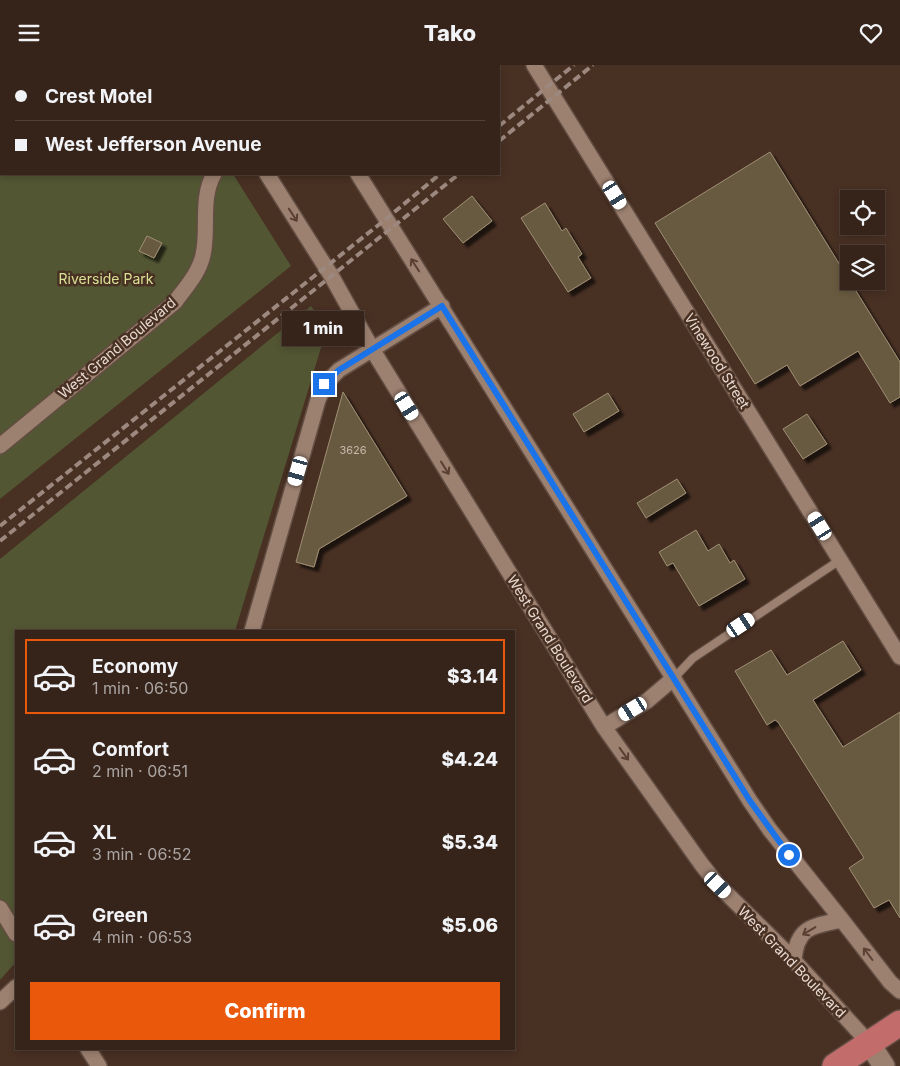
<!DOCTYPE html>
<meta charset="utf-8">
<style>
:root{--surface:#36241a;--page:#413027;--text:#f1f3f6;--muted:#aaa4a2;--line:#504139;--accent:#ea580c}
body{margin:0;font-family:Inter,sans-serif;background:var(--page);color:var(--text);height:100vh;display:flex;flex-direction:column;font-size:19px;white-space:nowrap}
*{box-sizing:border-box;margin:0}
p{font-size:16px;color:var(--muted)}
.icon{flex:none;width:28px;height:28px;fill:none;stroke:currentColor;stroke-width:2;stroke-linecap:round;stroke-linejoin:round}
.map{position:relative;flex:1;overflow:hidden}
.details{position:absolute;left:15px;top:565px;width:500px;height:420px;display:flex;flex-direction:column;background:var(--surface);border-radius:0px;box-shadow:0 2px 8px #0003,0 0 0 1px var(--line)}
.details>*{flex:none}
.banner{position:absolute;left:0px;top:0px;width:500px;height:110px;box-shadow:0 2px 8px #0003,0 0 0 1px var(--line);display:grid;align-content:center;height:110px;padding:0 15px;background:var(--surface)}
.tools{position:absolute;left:840px;top:125px;display:grid;gap:10px}
.tools a{display:grid;place-items:center;width:45px;height:45px;border-radius:0px;background:var(--surface);box-shadow:0 2px 8px #0003,0 0 0 1px var(--line);font-size:25px}
.end{position:absolute;width:22px;height:22px;margin:-11px;border:6px solid #1a73e8;background:#fff;box-shadow:0 0 0 2px #fff}
.from{border-radius:50%}
.bubble{position:absolute;height:35px;border-radius:0px;background:var(--surface);box-shadow:0 2px 8px #0003,0 0 0 1px var(--line);font-size:16px;font-weight:800;line-height:35px;text-align:center}
.car{position:absolute;width:15px;height:30px;margin:-15px -8px;border-radius:6px;box-shadow:0 0 4px 1px #0007;background:linear-gradient(#fff 24%,#345 0 40%,#fff 0 76%,#345 0 86%,#fff 0)}
.banner b{display:flex;align-items:center;gap:18px;height:48px;font-size:19px}
.banner b+b{border-top:1px solid var(--line)}
.banner i{width:12px;height:12px;background:var(--text)}
ul{padding:9px 0 0;list-style:none}
li{display:flex;align-items:center;gap:15px;height:75px;margin:0 10px 8px;padding:0 5px;border:2px solid transparent;border-radius:0px}
li div{flex:1}
li b{display:block;font-size:19px}
li em{font-style:normal;font-weight:800}
li.selected{border-color:var(--accent)}
li>.icon{width:45px;height:45px;stroke-width:1.5}
.button{display:flex;gap:10px;margin-top:auto;padding:10px 15px}
.button a{flex:1;height:58px;border-radius:0px;background:var(--accent);color:#fff;font-size:20px;font-weight:800;line-height:58px;text-align:center}
header{display:flex;justify-content:space-between;align-items:center;height:65px;padding:0 15px;background:var(--surface);font-size:22px;font-weight:800}
.map>svg:first-child{display:block}
.green{fill:#525633}
.building{fill:#685a40;stroke:#9f8f74;filter:url(#shadow)}
.lines{fill:none;stroke-linecap:round;stroke-linejoin:round}
.lane-casing{stroke:#624d42;stroke-width:10}
.street-casing{stroke:#624d42;stroke-width:18}
.secondary-casing{stroke:#624d42;stroke-width:24}
.primary-casing{stroke:#624d42;stroke-width:28}
.lane{stroke:#9c8070;stroke-width:8}
.street{stroke:#9c8070;stroke-width:15}
.secondary{stroke:#9c8070;stroke-width:21}
.primary{stroke:#c36c6c;stroke-width:25}
.rail{stroke:#9c887e;stroke-width:4;stroke-dasharray:8 4;stroke-linecap:butt}
.oneway{stroke:#594032}
.route{stroke:#1a73e8;stroke-width:6}
.labels{text-anchor:middle;stroke-width:5;stroke-linejoin:round;paint-order:stroke}
.number-label{font-size:11px;fill:#c9b9ad}
.park-label{font-size:14px;fill:#d8e094;stroke:#483023}
.street-label{font-size:14px;fill:#e9d9d1;stroke:#483023}
</style>
<header><svg class="icon" aria-label="menu" viewBox="0 0 24 24"><path d="M4 6h16M4 12h16M4 18h16"/></svg>Tako<svg class="icon" aria-label="heart" viewBox="0 0 24 24"><path d="M12 20l-8-8c-3-5 5-10 8-4 3-6 11-1 8 4z"/></svg></header>
<div class="map">
<svg width="900" height="1001" viewBox="0 0 900 1001">
<defs>
<filter id="shadow"><feDropShadow dx="4.5" dy="4.5" stdDeviation="1" flood-color="#0009"/></filter>
</defs>
<rect width="100%" height="100%" fill="#483023"/>
<path class="green" d="M 0,0 L 322,0 L 1,1 L 1,109 L 233,109 L 291,201 L 0,434 Z
M 311,241 L 327,263 L 235,566 L 16,566 L 16,897 L 0,915 L 0,494 Z"/>
<path class="building" d="M 770,87 L 900,297 L 900,332 L 890,338 L 858,286 L 800,321 L 787,300 L 755,319 L 655,158 Z
M 472,131 L 492,156 L 463,178 L 443,154 Z
M 545,138 L 562,166 L 566,163 L 582,189 L 578,192 L 591,213 L 568,227 L 521,153 Z
M 147,171 L 162,178 L 154,193 L 139,186 Z
M 343,327 L 407,431 L 319,484 L 314,502 L 296,497 Z
M 608,328 L 619,346 L 584,367 L 573,349 Z
M 807,349 L 827,379 L 803,394 L 783,364 Z
M 677,414 L 686,428 L 646,453 L 637,438 Z
M 696,465 L 708,486 L 719,479 L 730,498 L 734,495 L 745,514 L 699,541 L 673,498 L 667,501 L 659,487 Z
M 843,576 L 861,605 L 813,635 L 843,682 L 900,647 L 900,853 L 889,835 L 874,843 L 849,803 L 864,793 L 778,657 L 775,655 L 767,660 L 735,606 L 771,585 L 787,610 Z"/>
<g class="lines">
<defs>
<path id="lane" d="M 291,0 L 292,1
M 220,1 L 221,0
M 674,613 L 693,593 L 840,495"/>
<path id="street" d="M 534,0 L 900,592
M 373,1 L 374,0
M 267,109 L 332,212 L 372,284 L 604,662 L 702,800 L 718,820 L 787,888 L 869,978
M 358,109 L 750,736 L 770,765 L 842,855 L 890,917 L 900,926
M 0,381 L 175,237 C 186,222 199,208 203,190 C 209,164 200,133 214,109
M 252,566 L 318,335 L 325,319 L 339,305 L 442,241
M 604,662 L 647,636 L 674,613
M 0,843 L 16,869
M 794,895 C 797,861 813,861 842,855
M 0,937 L 16,922
M 88,984 L 99,1001"/>
<path id="secondary" d="M 869,978 L 884,1001"/>
<path id="primary" d="M 835,1001 L 900,958"/>
</defs>
<use href="#lane" class="lane-casing"/>
<use href="#street" class="street-casing"/>
<use href="#secondary" class="secondary-casing"/>
<use href="#primary" class="primary-casing"/>
<use href="#lane" class="lane"/>
<use href="#street" class="street"/>
<use href="#secondary" class="secondary"/>
<use href="#primary" class="primary"/>
<path class="rail" d="M 499,61 L 574,0
M 499,76 L 593,0
M 0,461 L 386,154 L 440,109
M 0,476 L 459,109"/>
</g>
<defs><path id="oneway-shaft" d="M-6 0H5M1.5-3L5.5 0L1.5 3" fill="none" stroke-width="1.6" stroke-linecap="round" stroke-linejoin="round" transform="scale(1.25)"/></defs>
<g class="oneway">
<use href="#oneway-shaft" transform="translate(293 150) rotate(57)"/>
<use href="#oneway-shaft" transform="translate(415 200) rotate(-123)"/>
<use href="#oneway-shaft" transform="translate(445 403) rotate(58)"/>
<use href="#oneway-shaft" transform="translate(624 689) rotate(54)"/>
<use href="#oneway-shaft" transform="translate(809 866) rotate(149)"/>
<use href="#oneway-shaft" transform="translate(868 889) rotate(-127)"/>
</g>
<g class="lines">
<path class="route" d="M 324,319 L 339,305 L 442,241 L 750,736 L 789,790"/>
</g>
<g class="labels">
<g class="number-label">
<text x="353" y="389">3626</text>
</g>
<g class="park-label">
<text x="106" y="219">Riverside Park</text>
</g>
<g class="street-label">
<text transform="translate(117 283) rotate(-40)" y="5">West Grand Boulevard</text>
<text transform="translate(717 296) rotate(58)" y="5">Vinewood Street</text>
<text transform="translate(550 574) rotate(58)" y="5">West Grand Boulevard</text>
<text transform="translate(792 897) rotate(46)" y="5">West Grand Boulevard</text>
</g>
</g>
</svg>
<div class="tools">
<a><svg class="icon" aria-label="locate" viewBox="0 0 24 24"><circle cx="12" cy="12" r="6"/><path d="M12 2v4M12 18v4M2 12h4M18 12h4"/></svg></a>
<a><svg class="icon" aria-label="layers" viewBox="0 0 24 24"><path d="M12 4l9 5-9 5-9-5zM3 14l9 5 9-5"/></svg></a>
</div>
<i class="end from" style="left:789px;top:790px"></i>
<i class="end" style="left:324px;top:319px"></i>
<div class="bubble" style="left:282px;top:246px;width:82px">1 min</div>
<i class="car" style="left:615px;top:130px;rotate:148deg"></i>
<i class="car" style="left:407px;top:341px;rotate:148deg"></i>
<i class="car" style="left:298px;top:406px;rotate:196deg"></i>
<i class="car" style="left:820px;top:461px;rotate:328deg"></i>
<i class="car" style="left:741px;top:560px;rotate:56deg"></i>
<i class="car" style="left:633px;top:644px;rotate:239deg"></i>
<i class="car" style="left:718px;top:820px;rotate:134deg"></i>
<div class="banner">
<b><i class="from"></i>Crest Motel</b>
<b><i></i>West Jefferson Avenue</b>
</div>
<section class="details">
<ul>
<li class="selected"><svg class="icon" aria-label="car" viewBox="0 0 24 24"><path d="M5 17H2v-5l4-1 3-4h7l3 4 3 1v5h-3M9 17h6M6 11h13"/><circle cx="7" cy="17" r="2"/><circle cx="17" cy="17" r="2"/></svg><div><b>Economy</b><p>1 min · 06:50</p></div><em>$3.14</em></li>
<li><svg class="icon" aria-label="car" viewBox="0 0 24 24"><path d="M5 17H2v-5l4-1 3-4h7l3 4 3 1v5h-3M9 17h6M6 11h13"/><circle cx="7" cy="17" r="2"/><circle cx="17" cy="17" r="2"/></svg><div><b>Comfort</b><p>2 min · 06:51</p></div><em>$4.24</em></li>
<li><svg class="icon" aria-label="car" viewBox="0 0 24 24"><path d="M5 17H2v-5l4-1 3-4h7l3 4 3 1v5h-3M9 17h6M6 11h13"/><circle cx="7" cy="17" r="2"/><circle cx="17" cy="17" r="2"/></svg><div><b>XL</b><p>3 min · 06:52</p></div><em>$5.34</em></li>
<li><svg class="icon" aria-label="car" viewBox="0 0 24 24"><path d="M5 17H2v-5l4-1 3-4h7l3 4 3 1v5h-3M9 17h6M6 11h13"/><circle cx="7" cy="17" r="2"/><circle cx="17" cy="17" r="2"/></svg><div><b>Green</b><p>4 min · 06:53</p></div><em>$5.06</em></li>
</ul>
<div class="button"><a>Confirm</a></div>
</section>
</div>
